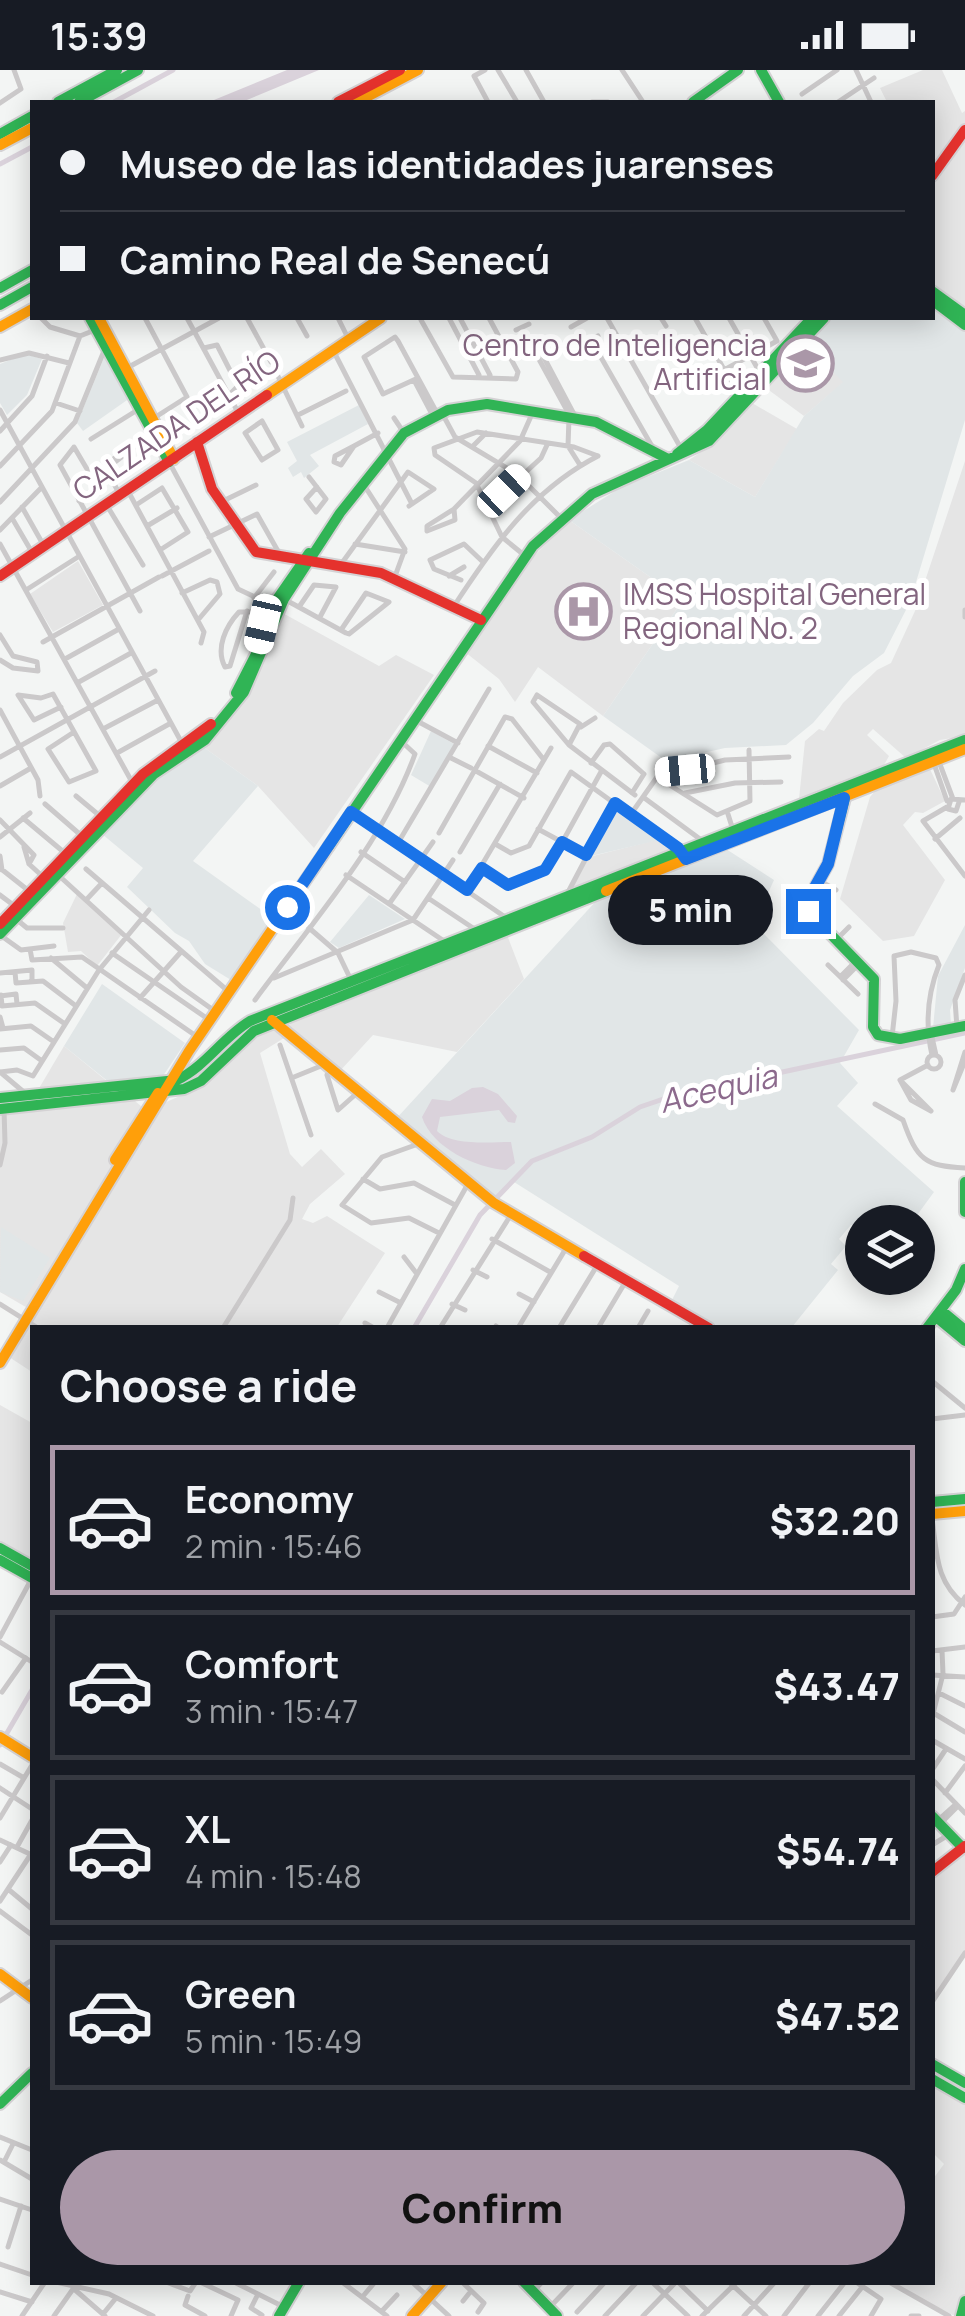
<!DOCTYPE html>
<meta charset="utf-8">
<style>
:root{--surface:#171b24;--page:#20242c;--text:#f1f3f6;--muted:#9ea1a6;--line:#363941;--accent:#aa97a8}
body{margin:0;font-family:Manrope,sans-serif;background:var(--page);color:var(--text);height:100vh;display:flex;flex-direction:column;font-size:38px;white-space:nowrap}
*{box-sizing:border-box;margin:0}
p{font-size:32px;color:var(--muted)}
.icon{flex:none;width:55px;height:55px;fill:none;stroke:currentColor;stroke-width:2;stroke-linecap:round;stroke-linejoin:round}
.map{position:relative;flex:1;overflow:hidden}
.details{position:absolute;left:30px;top:1255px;width:905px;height:960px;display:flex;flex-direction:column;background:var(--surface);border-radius:0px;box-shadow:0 5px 25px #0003}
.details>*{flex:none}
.hud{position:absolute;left:30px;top:30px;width:905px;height:220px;border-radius:0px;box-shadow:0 5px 25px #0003;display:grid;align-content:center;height:220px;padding:0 30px;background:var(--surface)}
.controls{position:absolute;left:845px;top:1135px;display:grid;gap:20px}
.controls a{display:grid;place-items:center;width:90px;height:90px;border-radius:50%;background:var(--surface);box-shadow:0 5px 25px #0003;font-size:50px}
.end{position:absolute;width:45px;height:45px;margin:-22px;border:12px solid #1a73e8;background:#fff;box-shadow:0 0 0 5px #fff}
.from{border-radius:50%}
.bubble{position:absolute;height:70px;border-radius:35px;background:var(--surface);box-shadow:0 5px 25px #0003;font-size:32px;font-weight:800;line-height:70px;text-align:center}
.car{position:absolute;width:30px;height:60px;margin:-30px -15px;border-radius:12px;box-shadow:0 0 8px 2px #0007;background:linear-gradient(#fff 24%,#345 0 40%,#fff 0 76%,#345 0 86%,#fff 0)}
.hud b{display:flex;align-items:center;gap:35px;height:95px;font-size:38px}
.hud b+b{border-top:2px solid var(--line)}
.hud i{width:25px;height:25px;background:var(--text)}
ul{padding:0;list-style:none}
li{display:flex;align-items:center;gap:30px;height:150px;margin:0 20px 15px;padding:0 10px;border:5px solid var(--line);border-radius:0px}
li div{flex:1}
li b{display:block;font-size:38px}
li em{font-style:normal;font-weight:800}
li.on{border-color:var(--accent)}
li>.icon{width:90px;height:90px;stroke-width:1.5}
h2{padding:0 30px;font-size:45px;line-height:120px}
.button{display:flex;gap:20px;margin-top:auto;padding:20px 30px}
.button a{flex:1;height:115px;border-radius:60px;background:var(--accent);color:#111;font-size:40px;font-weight:800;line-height:115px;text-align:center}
.status{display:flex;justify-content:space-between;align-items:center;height:70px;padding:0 50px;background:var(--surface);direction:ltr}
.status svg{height:28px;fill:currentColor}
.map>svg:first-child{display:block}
.built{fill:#e5e5e5}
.green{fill:#e1e6e7}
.water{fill:#dad2db}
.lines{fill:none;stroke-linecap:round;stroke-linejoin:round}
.canal{stroke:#dad2db;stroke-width:5}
.fast-casing{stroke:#d4d2d4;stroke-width:14}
.slow-casing{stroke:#d4d2d4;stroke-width:14}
.jam-casing{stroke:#d4d2d4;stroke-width:14}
.street{stroke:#cbc9ca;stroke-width:5}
.fast{stroke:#30b455;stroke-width:10}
.slow{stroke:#ff9f0a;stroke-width:10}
.jam{stroke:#e5322d;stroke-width:10}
.route{stroke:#1a73e8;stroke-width:12}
.labels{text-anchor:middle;stroke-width:10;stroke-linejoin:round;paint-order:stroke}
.poi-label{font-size:30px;fill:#83657f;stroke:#fff;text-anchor:end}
.street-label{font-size:30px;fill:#83657f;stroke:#fff}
.water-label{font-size:32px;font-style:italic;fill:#8c6a8d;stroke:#fff}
</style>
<div class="status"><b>15:39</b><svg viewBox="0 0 49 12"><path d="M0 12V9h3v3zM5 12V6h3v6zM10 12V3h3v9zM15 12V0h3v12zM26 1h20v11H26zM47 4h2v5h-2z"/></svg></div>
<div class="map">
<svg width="965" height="2246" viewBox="0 0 965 2246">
<rect width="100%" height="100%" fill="#f3f5f4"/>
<path class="built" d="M 923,0 L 942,0 L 962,43 L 965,41 L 965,238 L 933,213 L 932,32 L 887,32 L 880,18 Z
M 805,274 L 844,312 L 804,346 L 766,318 Z
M 752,333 L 797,359 L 755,427 L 689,390 L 710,376 Z
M 965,391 L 965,666 L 940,670 L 906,688 L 873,659 L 867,665 L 889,686 L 884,695 L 799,729 L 805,671 L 819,659 L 824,661 L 843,633 L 877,600 L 891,593 L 915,541 Z
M 569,450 L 683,530 L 603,646 L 538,597 L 515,632 L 499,609 L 465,582 L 533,487 Z
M 78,491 L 103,535 L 53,562 L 30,524 Z
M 279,541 L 379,596 L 396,585 L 434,605 L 314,778 L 258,716 L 202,676 L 250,622 Z
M 929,697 L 945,731 L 923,743 L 915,742 L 903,755 L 945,810 L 914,866 L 883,871 L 840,829 L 870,727 L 876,720 Z
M 660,769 L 675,780 L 573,817 L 589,787 Z
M 77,824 L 122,864 L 97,896 L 81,881 L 68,882 L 63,853 Z
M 507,865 L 524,909 L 457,982 L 373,965 L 339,1002 L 287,957 L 300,946 Z
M 272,957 L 284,968 L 260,983 L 290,1084 L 302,1097 L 321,1079 L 345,1104 L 310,1134 L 302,1149 L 313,1153 L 327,1146 L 385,1183 L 337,1257 L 32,1258 L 32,1302 L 9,1287 L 36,1243 L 0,1222 L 0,1043 L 135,1031 L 154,1047 L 164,1033 L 198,1018 L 239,977 Z
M 64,976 L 108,1012 L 38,1020 Z
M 0,1335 L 32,1353 L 32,1489 L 0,1471 Z
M 965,1783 L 965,1880 L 933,1927 L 932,1809 Z
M 933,2016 L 965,2034 L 965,2238 L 955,2246 L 889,2213 L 932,2212 L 933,2109 L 944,2094 L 933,2083 Z"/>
<path class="green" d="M 933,237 L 965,261 L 965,350 L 910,532 L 884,583 L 853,606 L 813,653 L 786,675 L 725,678 L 667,691 L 659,686 L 603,646 L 683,530 L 569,450 L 620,418 L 689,390 L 755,427 L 804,346 L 843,312 L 805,274 L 831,248 L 932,248 Z
M 106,283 L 130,328 L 83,361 L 77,353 Z
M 25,284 L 42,289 L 27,325 L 7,345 L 0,333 L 0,294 Z
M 359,335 L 368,354 L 310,385 L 319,396 L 304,408 L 301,402 L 293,407 L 288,398 L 297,391 L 287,372 Z
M 431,661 L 454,674 L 431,717 L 411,705 Z
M 202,676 L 258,716 L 193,791 L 273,848 L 231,910 L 205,894 L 189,871 L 175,863 L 127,817 L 143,798 L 102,764 L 160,703 Z
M 616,740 L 659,770 L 591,786 Z
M 726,779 L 774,810 L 754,854 L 859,960 L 840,993 L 858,1013 L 837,1036 L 934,1122 L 912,1152 L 851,1155 L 839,1169 L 846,1176 L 831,1194 L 838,1200 L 792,1257 L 716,1257 L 671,1232 L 679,1216 L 514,1112 L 495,1131 L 395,1050 L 597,830 Z
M 369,825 L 405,849 L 339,878 L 330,872 Z
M 965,855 L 965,898 L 950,940 L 951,955 L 933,958 L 938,906 Z
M 102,914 L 185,973 L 163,1006 L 110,1013 L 64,976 Z
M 1,1157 L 50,1188 L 23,1231 L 0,1222 Z"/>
<path class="water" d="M 287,0 L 319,0 L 242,32 L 209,32 Z
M 483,1017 L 498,1024 L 517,1046 L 515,1053 L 508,1052 L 499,1040 L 440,1047 L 437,1061 C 452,1076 490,1072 511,1072 L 515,1093 L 506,1100 C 476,1098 432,1078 422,1047 L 432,1029 L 450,1031 L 472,1018 Z"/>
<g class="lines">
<path class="canal" d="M 114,32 L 173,0
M 0,94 L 32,77
M 414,1258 L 480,1145 L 532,1091 L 592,1067 L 640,1037 L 675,1025 L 965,963
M 0,1675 L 32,1620"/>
<defs>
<path id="fast" d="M 761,0 L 779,32
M 58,32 L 117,0
M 79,32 L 138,0
M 693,32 L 738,0
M 0,64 L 32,46
M 0,218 L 32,200
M 932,221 L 965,245
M 932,230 L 965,255
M 0,235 L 32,217
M 90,248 L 169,392
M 677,384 L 707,360 L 812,248
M 236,623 L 256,584 L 268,542 L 309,483
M 846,724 L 828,794 L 808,830 L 808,841 L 874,909 L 873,957 L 878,965 L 900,969 L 965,956
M 329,776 L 533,476 L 592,424 L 709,371 L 824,248
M 0,864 L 154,704 L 205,670 L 244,622 L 284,529 L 340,443 L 404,363 L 448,340 L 487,334 L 596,352 L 668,389
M 0,1028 L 177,1010 C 206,996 222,968 250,951 L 965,670
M 0,1039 L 184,1019 L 201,1011 L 254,961 L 606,821
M 965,1112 L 965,1142
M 941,1240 L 965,1260
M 936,1247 L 965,1271
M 927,1258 L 956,1220 L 965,1199
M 932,1432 L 965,1429
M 0,1478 L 32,1496
M 0,1490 L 32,1508
M 932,1746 L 963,1778
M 932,1994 L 965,2013
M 932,2009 L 965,2028
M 0,2034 L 32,2003
M 524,2212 L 557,2246
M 279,2246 L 299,2212
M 961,2246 L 965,2231"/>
<path id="slow" d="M 357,32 L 418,0
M 0,75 L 32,58
M 99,248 L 174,389
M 0,257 L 32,239
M 267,325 L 381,248
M 606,821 L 965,679
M 272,950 L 494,1133 L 584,1186
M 115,1090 L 158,1023
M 0,1293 L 189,981 L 329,776
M 932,1444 L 965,1441
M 0,1667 L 32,1687
M 0,1904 L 32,1928
M 412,2246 L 442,2212"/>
<path id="jam" d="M 338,32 L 400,0
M 932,106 L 965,60
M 197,372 L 212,419 L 256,482 L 381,503 L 481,550
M 0,506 L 267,325
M 0,854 L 143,704 L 211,654
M 584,1186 L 709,1258
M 932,1802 L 965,1776"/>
</defs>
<use href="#fast" class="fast-casing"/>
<use href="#slow" class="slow-casing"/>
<use href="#jam" class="jam-casing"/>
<path class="street" d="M 485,0 L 474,6 L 488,32
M 498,0 L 517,32
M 526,0 L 544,32
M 622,0 L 643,32
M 856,0 L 871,32
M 802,24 L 837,0
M 592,32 L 608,32
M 838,32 L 874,8
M 0,33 L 21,19 L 14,0
M 41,248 L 50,257 L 80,266
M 145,248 L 187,327 L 154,348
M 187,248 L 239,344
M 247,248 L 271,292
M 297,248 L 307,266
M 338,248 L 349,270
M 449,248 L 479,305
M 460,248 L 490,305
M 607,248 L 682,380
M 661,248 L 666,256
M 695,248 L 739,326
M 729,248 L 759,301
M 764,248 L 777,271
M 421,250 L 453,307 L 516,309 L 518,302 L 489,248
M 571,257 L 587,248
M 516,260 L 529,254
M 591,270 L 653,378
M 585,274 L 598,266
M 204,278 L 217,275 L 238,316 L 229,325
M 540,280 L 576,348
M 334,282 L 412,434
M 535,282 L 570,346
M 0,290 L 29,283 L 69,293
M 274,298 L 302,356
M 125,299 L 219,248
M 724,300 L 777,271
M 418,308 L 383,324 L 364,287 L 395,267 L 398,271 L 437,343
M 414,310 L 433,346
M 56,333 L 80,341
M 0,340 L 183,675
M 298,345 L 346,321
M 443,345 L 455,367 L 517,404 L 560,447
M 394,348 L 404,363
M 569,348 L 568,376 L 580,395
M 262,351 L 278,380 L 262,390 L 245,363 Z
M 0,361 L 32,326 L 47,286
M 91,369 L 139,339
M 354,376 L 341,395 L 334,392 L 335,386 Z
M 354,376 L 378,363
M 472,377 L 486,363
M 169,392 L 238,519 L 272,535
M 0,396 L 52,341 L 80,266 L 95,260
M 106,399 L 137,375 L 105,394 L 105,397 L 120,425
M 309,407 L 326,429 L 316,442 L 306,429 L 317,417
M 364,415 L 405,479 L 394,509
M 128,421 L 204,562 L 201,573
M 79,431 L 97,416 L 74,377 L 60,395 L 140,541
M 223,431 L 256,415
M 0,432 L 75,352 L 106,276
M 106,434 L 143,495
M 136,435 L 162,418 L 188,462 L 160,480
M 22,437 L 44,476
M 488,437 L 541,388 L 547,375
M 454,439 L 520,371 L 532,344
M 454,439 L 455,450 L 427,461 L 427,456 Z
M 12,448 L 33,484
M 147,456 L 177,438
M 0,460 L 42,417
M 209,467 L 257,444 L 283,490
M 0,474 L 132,712
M 355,474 L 405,482
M 524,485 L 502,467 L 476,413 L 435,385 L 434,378 L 477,362 L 574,377 L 598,386
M 339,497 L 408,402 L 434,419 L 409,436
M 162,506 L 209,481
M 449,506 L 464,497
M 461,510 L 434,499 L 430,490 L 464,474 L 483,492
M 26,520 L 78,487
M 182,523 L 210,510 L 217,512 L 220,524 L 198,550
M 254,528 L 274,502
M 284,529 L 346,563 L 349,564 L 389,532 L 366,523 L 341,560
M 454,536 C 494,475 532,420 598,386
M 299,537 L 314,515 L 336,517 L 320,547
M 965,540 L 965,547
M 247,541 L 230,596 L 225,597 C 215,578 226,556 239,542 L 266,542
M 0,565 L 13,586 L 37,592 L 38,601
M 43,572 L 159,507
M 65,589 L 119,559
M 0,590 L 13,598 L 38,601
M 77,613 L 131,583
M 61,637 L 34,650 L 18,625 L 41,628 L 53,624 L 96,701 L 69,712 L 48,679 L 74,662
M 0,640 L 38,710 L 40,726
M 417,651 L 458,673
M 581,657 L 595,648
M 103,659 L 158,630
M 569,675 L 580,654 L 537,625 L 533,632 L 569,675 L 635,725
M 488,676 L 537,703
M 117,683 L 171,653
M 0,687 L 155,601
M 451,688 L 471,698
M 938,689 L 953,729
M 933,691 L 947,731
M 591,693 L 604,675 L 610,674 L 644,704 L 632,723
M 476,701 L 524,728
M 657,707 L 717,745 L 750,731 L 749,680
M 657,707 L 725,690 L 789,687
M 0,716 L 31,698
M 685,723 L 735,713 L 781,712
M 76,726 L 100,746
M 643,727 L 704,772
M 959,732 L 956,741 L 948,739 L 951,729 L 965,730
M 45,734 L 83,767
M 947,737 L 923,751 L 965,806
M 727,741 L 733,760
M 353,743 L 508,849
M 631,744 L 657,707
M 23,748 L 66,784
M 0,750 L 34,785 L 29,794 L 24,777
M 538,759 L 586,785
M 439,763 L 505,647 L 512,649 L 544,690
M 0,767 L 30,743
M 935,769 L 960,748
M 398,773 L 489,619
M 497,775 L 511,783 L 529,776 L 571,702 L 682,782
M 361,782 L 405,812
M 460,782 L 500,714
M 0,786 L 2,800
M 29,794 L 40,804
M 0,798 L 29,821
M 481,798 L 508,815 L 548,798 L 602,700
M 86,799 L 228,921
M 56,803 L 181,917 L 216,942
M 346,805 L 447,873
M 820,811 L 836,820
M 467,820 L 551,678
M 0,825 L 16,837
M 566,826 L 615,733
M 428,828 L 476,860
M 87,829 L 102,813
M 389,834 L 433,772
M 16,849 L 27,858 L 63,858
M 308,857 L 338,883 L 351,910
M 0,865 L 21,880 L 54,876
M 837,869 L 849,857
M 30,879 L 32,890 L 82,887 L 199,968
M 112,883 L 208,949
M 51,888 L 87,918
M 828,895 L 858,924
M 15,902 L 16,913 L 43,911 L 76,936
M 0,903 L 32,900 L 32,910
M 841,906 L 856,891
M 274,908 L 413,850 L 453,790
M 843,910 L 859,894
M 1,925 L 2,936 L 35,933 L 65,954
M 0,926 L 16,924 L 17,934
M 140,928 L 180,883
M 255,930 C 311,854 383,773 415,684 L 402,672
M 0,947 L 3,958
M 957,958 L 955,930 L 965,905
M 0,959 L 31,956 L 54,972
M 931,963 L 936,985
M 892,967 L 896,931 L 894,886 L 911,882 L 936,888 L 939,895 C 927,925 925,954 932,985
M 280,975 L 311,1065
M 0,980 L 24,978 L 42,991
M927 992a7 7 0 1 1 14 0a7 7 0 1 1-14 0Z
M 0,1002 L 17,1000 L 33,1006 L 99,900 L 149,840
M 0,1002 L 25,1023
M 327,1005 L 338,1040 L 356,1024
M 294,1007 L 321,996
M 900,1010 L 911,1030 L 931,1041
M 900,1010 L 931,1041
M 900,1010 L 928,995
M 953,1020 L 965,982
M 953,1020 L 965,991
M 875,1034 L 903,1050 C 917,1090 925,1096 965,1098
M 421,1073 L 382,1087 L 342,1135 L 371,1153 L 409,1148 L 439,1163
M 0,1095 L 5,1073 L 4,1039
M 363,1109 L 380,1119 L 414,1113 L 455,1135
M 492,1169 L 550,1202
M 404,1187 L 417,1204
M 473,1200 L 487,1207
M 379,1222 L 401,1233
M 519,1224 L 534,1232
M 0,1234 L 38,1258
M 452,1234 L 465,1240
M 365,1253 L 374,1258
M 496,1256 L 499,1258
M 223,1258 L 290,1150 L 293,1128
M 387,1258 L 469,1112
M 440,1258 L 512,1143
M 518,1258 L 568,1175
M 559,1258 L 598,1194
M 598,1258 L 626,1211
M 638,1258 L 648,1241
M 932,1311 L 965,1338
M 932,1349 L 965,1345
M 932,1448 C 937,1483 935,1512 965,1535
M 932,1547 L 954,1544 L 965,1527
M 0,1567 L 32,1508
M 0,1572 L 32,1592
M 932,1581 L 965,1577
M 932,1605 L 965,1607
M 2,1622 L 26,1588
M 939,1623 L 965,1636
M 935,1644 L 965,1662
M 932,1648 L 943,1604 L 942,1580
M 932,1670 L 965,1689
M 0,1694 L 24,1708
M 932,1700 L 946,1679
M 932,1709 L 965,1743
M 0,1718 L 32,1739
M 945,1723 L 965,1696
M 0,1748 L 32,1695
M 937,1751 L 956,1734
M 940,1754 L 958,1736
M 0,1770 L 32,1785
M 932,1775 L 950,1764
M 17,1777 L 32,1750
M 0,1792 L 11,1775
M 8,1819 L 32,1839
M 0,1831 L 31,1784
M 0,1841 L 32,1865
M 0,1931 L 32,1910
M 932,1932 L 965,1883
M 0,2067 L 32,2080
M 0,2090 L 32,2109
M 4,2092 L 13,2074
M 0,2129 L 32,2140
M 8,2177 L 21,2136
M 0,2194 L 32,2205
M 56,2212 L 109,2224 L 153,2246
M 166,2212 L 190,2221 L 196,2212
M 200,2212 L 238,2230 L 231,2246
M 234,2212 L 284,2237
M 342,2212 L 387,2246
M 412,2212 L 449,2246
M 462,2212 L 484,2233 L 478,2242
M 652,2212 L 688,2246
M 678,2212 L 708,2241
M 729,2212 L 766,2246
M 856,2212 L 881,2229 L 871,2246
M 889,2212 L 949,2246
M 74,2219 L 105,2246
M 0,2222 L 32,2232
M 533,2222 L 542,2212
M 258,2224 L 251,2238 L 262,2245
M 364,2225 L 375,2212
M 188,2226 L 185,2235 L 205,2246
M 463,2231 L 471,2221
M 549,2238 L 574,2212
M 382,2241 L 397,2225
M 577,2242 L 605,2212
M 103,2244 L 116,2228
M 22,2246 L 45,2212
M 54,2246 L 73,2219
M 605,2246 L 637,2212
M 643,2246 L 676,2212
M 702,2246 L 737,2212
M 744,2246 L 775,2212
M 784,2246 L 810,2212
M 818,2246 L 845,2212
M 839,2246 L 863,2216
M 911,2246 L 919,2246"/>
<use href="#fast" class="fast"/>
<use href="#slow" class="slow"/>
<use href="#jam" class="jam"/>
</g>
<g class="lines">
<path class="route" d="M 287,837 L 351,742 L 467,820 L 482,798 L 508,815 L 545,800 L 562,772 L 586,785 L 615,733 L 678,778 L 686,789 L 844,728 L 828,794 L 808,830 L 808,841"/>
</g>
<defs>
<symbol id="university-ring" viewBox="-11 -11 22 22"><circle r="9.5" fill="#fff" stroke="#aa97a8" stroke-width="1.5"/><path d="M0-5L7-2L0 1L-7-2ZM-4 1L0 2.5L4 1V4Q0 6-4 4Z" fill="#aa97a8"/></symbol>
<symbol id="hospital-ring" viewBox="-11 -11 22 22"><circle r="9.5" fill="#fff" stroke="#aa97a8" stroke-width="1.5"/><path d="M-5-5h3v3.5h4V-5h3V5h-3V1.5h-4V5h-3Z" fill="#aa97a8"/></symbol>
</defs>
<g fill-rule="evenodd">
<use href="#university-ring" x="774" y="262" width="63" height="63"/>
<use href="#hospital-ring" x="552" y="510" width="63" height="63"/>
</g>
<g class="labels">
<g class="poi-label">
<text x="767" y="286">Centro de Inteligencia<tspan x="767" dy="34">Artificial</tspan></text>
<text x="623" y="535" text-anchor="start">IMSS Hospital General<tspan x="623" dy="34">Regional No. 2</tspan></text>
</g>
<g class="street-label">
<text transform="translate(177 356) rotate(-34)" y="10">CALZADA DEL RÍO</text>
</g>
<g class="water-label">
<text transform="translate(718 1019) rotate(-13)" y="11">Acequia</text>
</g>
</g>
</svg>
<div class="controls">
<a><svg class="icon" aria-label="layers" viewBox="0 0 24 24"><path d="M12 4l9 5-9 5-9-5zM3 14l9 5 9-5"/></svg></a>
</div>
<i class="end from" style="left:287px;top:837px"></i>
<i class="end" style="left:808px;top:841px"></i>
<div class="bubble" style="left:608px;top:805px;width:165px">5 min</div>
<i class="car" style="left:504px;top:421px;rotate:46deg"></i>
<i class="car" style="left:263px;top:554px;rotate:193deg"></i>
<i class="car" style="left:685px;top:700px;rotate:265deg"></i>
<div class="hud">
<b><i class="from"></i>Museo de las identidades juarenses</b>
<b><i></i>Camino Real de Senecú</b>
</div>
<section class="details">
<h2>Choose a ride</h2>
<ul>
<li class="on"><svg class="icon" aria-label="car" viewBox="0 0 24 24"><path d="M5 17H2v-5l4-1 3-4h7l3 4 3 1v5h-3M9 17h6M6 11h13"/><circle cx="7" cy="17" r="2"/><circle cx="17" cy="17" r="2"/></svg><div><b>Economy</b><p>2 min · 15:46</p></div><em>$32.20</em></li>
<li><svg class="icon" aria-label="car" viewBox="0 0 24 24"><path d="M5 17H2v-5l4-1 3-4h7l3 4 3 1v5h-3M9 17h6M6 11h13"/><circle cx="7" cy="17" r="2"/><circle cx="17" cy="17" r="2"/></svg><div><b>Comfort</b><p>3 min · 15:47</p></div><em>$43.47</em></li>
<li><svg class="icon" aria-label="car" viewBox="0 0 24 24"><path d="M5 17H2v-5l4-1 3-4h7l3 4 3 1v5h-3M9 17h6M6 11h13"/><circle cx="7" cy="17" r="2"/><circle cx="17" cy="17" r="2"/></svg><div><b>XL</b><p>4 min · 15:48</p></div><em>$54.74</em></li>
<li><svg class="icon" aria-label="car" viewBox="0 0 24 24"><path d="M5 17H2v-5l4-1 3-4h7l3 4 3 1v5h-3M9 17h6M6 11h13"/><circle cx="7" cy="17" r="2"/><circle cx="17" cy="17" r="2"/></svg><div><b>Green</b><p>5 min · 15:49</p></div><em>$47.52</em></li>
</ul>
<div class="button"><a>Confirm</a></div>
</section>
</div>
